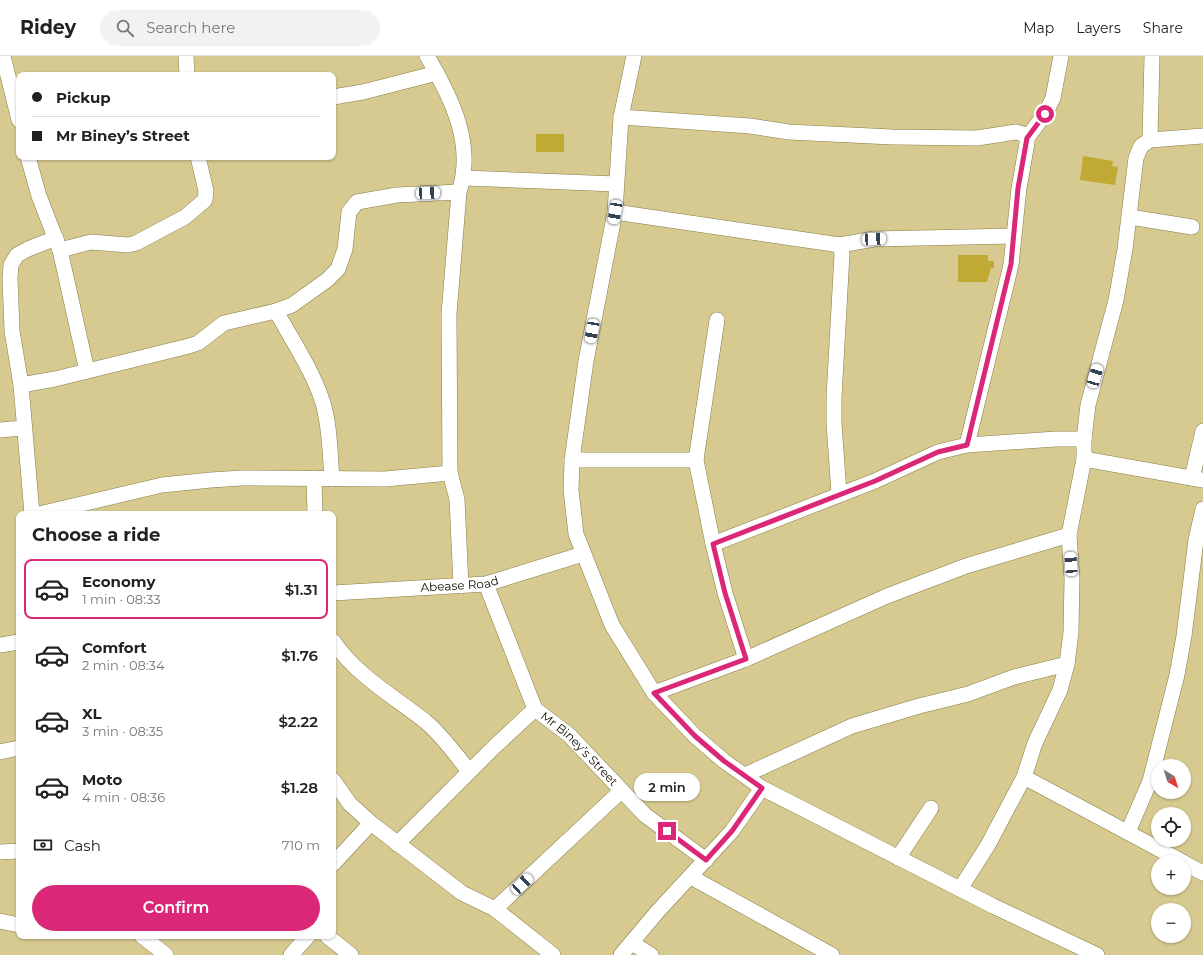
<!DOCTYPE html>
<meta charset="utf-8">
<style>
:root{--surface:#fff;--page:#f2f2f2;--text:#222;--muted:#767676;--line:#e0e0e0;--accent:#db2777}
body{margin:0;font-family:Montserrat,sans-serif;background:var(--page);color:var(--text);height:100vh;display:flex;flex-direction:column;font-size:15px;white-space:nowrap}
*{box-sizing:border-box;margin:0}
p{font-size:13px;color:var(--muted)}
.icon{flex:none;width:22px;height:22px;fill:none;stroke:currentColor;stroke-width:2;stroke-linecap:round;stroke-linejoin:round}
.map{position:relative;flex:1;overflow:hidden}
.side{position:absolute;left:16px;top:455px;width:320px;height:428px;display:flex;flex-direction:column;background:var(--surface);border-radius:8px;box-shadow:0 1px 3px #0004}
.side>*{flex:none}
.banner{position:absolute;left:16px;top:16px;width:320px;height:88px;border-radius:8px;box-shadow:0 1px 3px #0004;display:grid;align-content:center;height:88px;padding:0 16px;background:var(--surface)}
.needle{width:26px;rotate:142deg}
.fabs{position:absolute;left:1151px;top:703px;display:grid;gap:8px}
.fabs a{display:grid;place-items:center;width:40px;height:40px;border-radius:50%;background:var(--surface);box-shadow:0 1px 3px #0004;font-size:20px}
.end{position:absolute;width:18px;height:18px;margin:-9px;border:5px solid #db2777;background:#fff;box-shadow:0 0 0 2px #fff}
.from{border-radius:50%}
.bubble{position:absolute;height:28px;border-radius:14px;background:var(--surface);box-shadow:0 1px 3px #0004;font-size:13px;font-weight:600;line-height:28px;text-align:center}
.car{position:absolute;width:12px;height:24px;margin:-12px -6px;border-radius:5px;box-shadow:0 0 3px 1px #0007;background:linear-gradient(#fff 24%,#345 0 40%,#fff 0 76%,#345 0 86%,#fff 0)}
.banner b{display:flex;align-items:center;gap:14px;height:38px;font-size:15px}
.banner b+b{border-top:1px solid var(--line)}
.banner i{width:10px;height:10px;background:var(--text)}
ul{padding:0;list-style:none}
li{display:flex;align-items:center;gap:12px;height:60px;margin:0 8px 6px;padding:0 8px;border:2px solid transparent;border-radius:8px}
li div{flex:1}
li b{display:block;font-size:15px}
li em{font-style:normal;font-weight:600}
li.active{border-color:var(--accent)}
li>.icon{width:36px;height:36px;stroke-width:1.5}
h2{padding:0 16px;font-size:18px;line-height:48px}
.pay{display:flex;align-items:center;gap:10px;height:44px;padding:0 16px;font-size:15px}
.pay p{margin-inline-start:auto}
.cta{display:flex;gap:8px;margin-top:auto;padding:8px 16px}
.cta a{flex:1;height:46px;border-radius:24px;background:var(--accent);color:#fff;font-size:16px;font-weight:600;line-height:46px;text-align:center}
header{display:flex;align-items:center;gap:24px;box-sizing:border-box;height:56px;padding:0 20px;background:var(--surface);border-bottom:1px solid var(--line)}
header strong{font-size:19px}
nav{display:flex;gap:22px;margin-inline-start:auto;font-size:14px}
.search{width:280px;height:36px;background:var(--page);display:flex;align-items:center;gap:10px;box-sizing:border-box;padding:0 14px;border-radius:22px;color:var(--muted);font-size:15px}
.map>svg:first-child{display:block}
.building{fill:#c1aa34}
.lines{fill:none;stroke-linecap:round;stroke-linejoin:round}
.minor-casing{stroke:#887d45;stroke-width:16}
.minor{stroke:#fff;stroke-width:15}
.route{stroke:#db2777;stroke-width:5}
.labels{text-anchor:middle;stroke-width:3.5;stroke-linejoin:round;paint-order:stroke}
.street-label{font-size:12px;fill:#120d00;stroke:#e3d79c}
</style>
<header>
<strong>Ridey</strong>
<div class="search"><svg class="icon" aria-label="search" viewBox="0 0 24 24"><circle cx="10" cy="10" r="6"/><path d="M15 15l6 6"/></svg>Search here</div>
<nav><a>Map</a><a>Layers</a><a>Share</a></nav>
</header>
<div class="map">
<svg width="1203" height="899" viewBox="0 0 1203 899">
<rect width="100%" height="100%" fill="#d6ca90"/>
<path class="building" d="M 536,78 L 564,78 L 564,96 L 536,96 Z
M 1083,100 L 1113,105 L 1112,110 L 1118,111 L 1115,129 L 1080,124 Z
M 958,199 L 988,199 L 988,205 L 994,205 L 994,212 L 991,212 L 987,226 L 958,226 Z"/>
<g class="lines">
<defs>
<g id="minor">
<path d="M 3,0 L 19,64"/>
<path d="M 186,0 L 187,19"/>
<path d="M 427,0 C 451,41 475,88 459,136 L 449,258 L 450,417 L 457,443 L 461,530"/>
<path d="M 634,0 L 621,61 L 615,156 L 586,305 L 572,404 L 571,434 L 576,478 L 612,569 L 654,637 L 695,680 L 724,705 L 762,732 L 993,850 L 1097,899"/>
<path d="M 333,41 L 363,36 L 437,17"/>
<path d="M 621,61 L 750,70 L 789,76 L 892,81 L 977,82 L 1016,76 L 1023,78 L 1027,82 L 1027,87 L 1019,132 L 1011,209 L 967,389"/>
<path d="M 1027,82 L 1045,58 L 1053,42 L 1061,0"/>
<path d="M 1150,84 L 1152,0"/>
<path d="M 28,101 L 39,140 L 60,194 L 87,315"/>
<path d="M 464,122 L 616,128"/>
<path d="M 615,156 L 840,189"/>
<path d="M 1130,161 L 1192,171"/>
<path d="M 60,194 L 91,186 L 128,189 L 136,187 L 185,161 L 205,144 L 206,135 L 198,101"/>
<path d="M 276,255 C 292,284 313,315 323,347 C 330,371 330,398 332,423"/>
<path d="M 717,264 L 696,404 L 713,488 L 725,537 L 746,603"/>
<path d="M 21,329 L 55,323 L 189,290 L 198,287 L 224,267 L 276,255 L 292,249 L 327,224 L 338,213 L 345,193 L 349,156 L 357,146 L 397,139 L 459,136"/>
<path d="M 0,374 L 23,372"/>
<path d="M 1084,403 L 1203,424"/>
<path d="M 572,404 L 696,404"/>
<path d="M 314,422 L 315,458"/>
<path d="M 1192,422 L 1203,375"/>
<path d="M 839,438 L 834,367 L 834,341 L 842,198 L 840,189 L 874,183 L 1013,180"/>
<path d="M 32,458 L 21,329 L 12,275 L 10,222 L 11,209 L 17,199 L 28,193 L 56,182"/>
<path d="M 39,458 L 162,429 L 211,424 L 242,422 L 385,423 L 450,417"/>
<path d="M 713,488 L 875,425 L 938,396 L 967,389 L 1056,383 L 1084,383"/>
<path id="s1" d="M 486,528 L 535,653 L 569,679 L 645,759 L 706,804"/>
<path id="s2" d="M 333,537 L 486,528 L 583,498"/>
<path d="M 333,585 C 356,619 393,640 425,665 C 442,679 455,698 469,715"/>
<path d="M 0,589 L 19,586"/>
<path d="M 654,637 L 746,603 L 887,540 L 966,510 L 1069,479"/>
<path d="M 0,696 L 19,692"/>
<path d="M 745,719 L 852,670 L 919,650 L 968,638 L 1014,621 L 1067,608"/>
<path d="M 1024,721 L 1183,806"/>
<path d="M 333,724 L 350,748 L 371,767 L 462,837 L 495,853 L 553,899"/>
<path d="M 1128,776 L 1150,725 L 1177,619 L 1184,580 L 1196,484 L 1203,453"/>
<path d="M 397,788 L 492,693 L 535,653"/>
<path d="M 0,796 L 19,795"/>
<path d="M 898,802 L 931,752"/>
<path d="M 1184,807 L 1203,817"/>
<path d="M 333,808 L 371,767"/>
<path d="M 691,821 L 832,899"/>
<path d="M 960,833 L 988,789 L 1024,721 L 1035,687 L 1060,634 L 1067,608 L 1071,576 L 1072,523 L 1069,479 L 1084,403 L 1084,383 L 1088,349 L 1116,244 L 1125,193 L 1136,102 L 1141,90 L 1150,84 L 1203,80"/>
<path d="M 495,853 L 621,735"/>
<path d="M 0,865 L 19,869"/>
<path d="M 142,880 L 166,899"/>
<path d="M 327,880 L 351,899"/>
<path d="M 632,887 L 651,899"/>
<path d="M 291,899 L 308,880"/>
<path d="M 621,899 L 658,855 L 732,775 L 762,732"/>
</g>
</defs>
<use href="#minor" class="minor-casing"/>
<use href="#minor" class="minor"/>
</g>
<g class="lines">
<path class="route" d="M 667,775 L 706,804 L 732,775 L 762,732 L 724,705 L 695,680 L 654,637 L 746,603 L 725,537 L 713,488 L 875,425 L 938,396 L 967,389 L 1011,208 L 1018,132 L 1027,82 L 1045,58"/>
</g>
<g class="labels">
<g class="street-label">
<text dy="4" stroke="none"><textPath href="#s2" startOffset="127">Abease Road</textPath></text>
<text dy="4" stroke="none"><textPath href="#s1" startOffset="194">Mr Biney’s Street</textPath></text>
</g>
</g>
</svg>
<div class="fabs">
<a><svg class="needle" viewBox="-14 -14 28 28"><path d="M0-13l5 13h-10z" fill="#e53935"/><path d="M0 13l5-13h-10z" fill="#767676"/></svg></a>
<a><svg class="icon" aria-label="locate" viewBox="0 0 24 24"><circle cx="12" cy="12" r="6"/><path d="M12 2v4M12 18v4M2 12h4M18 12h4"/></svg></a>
<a>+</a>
<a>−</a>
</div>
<i class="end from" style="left:1045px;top:58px"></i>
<i class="end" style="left:667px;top:775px"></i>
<div class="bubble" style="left:634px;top:717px;width:66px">2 min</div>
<i class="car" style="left:428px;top:137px;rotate:87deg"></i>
<i class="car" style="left:615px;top:156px;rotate:190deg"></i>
<i class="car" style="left:874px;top:183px;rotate:87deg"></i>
<i class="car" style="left:592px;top:275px;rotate:190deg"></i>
<i class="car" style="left:1095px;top:320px;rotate:16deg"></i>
<i class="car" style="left:1071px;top:508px;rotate:356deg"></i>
<i class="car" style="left:522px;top:828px;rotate:47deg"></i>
<div class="banner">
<b><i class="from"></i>Pickup</b>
<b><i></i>Mr Biney’s Street</b>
</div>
<section class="side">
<h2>Choose a ride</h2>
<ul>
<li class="active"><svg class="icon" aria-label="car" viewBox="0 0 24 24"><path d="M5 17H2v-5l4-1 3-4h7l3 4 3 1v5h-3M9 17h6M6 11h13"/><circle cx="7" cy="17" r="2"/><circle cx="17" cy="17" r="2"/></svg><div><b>Economy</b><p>1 min · 08:33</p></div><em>$1.31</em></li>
<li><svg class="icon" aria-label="car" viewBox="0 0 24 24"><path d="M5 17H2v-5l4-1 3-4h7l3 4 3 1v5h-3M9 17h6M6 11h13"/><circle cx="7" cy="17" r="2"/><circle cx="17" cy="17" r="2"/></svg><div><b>Comfort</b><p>2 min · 08:34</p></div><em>$1.76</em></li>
<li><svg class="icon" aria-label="car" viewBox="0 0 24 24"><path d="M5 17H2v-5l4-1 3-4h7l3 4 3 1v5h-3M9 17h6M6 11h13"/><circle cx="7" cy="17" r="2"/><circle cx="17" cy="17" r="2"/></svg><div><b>XL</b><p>3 min · 08:35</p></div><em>$2.22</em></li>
<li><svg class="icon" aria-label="car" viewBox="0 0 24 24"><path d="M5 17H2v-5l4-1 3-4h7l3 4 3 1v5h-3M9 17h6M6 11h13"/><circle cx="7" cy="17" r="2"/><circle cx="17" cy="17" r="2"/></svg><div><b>Moto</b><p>4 min · 08:36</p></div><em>$1.28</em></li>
</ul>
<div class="pay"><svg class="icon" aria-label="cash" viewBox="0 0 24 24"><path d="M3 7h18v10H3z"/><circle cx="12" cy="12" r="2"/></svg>Cash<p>710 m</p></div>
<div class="cta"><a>Confirm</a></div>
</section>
</div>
